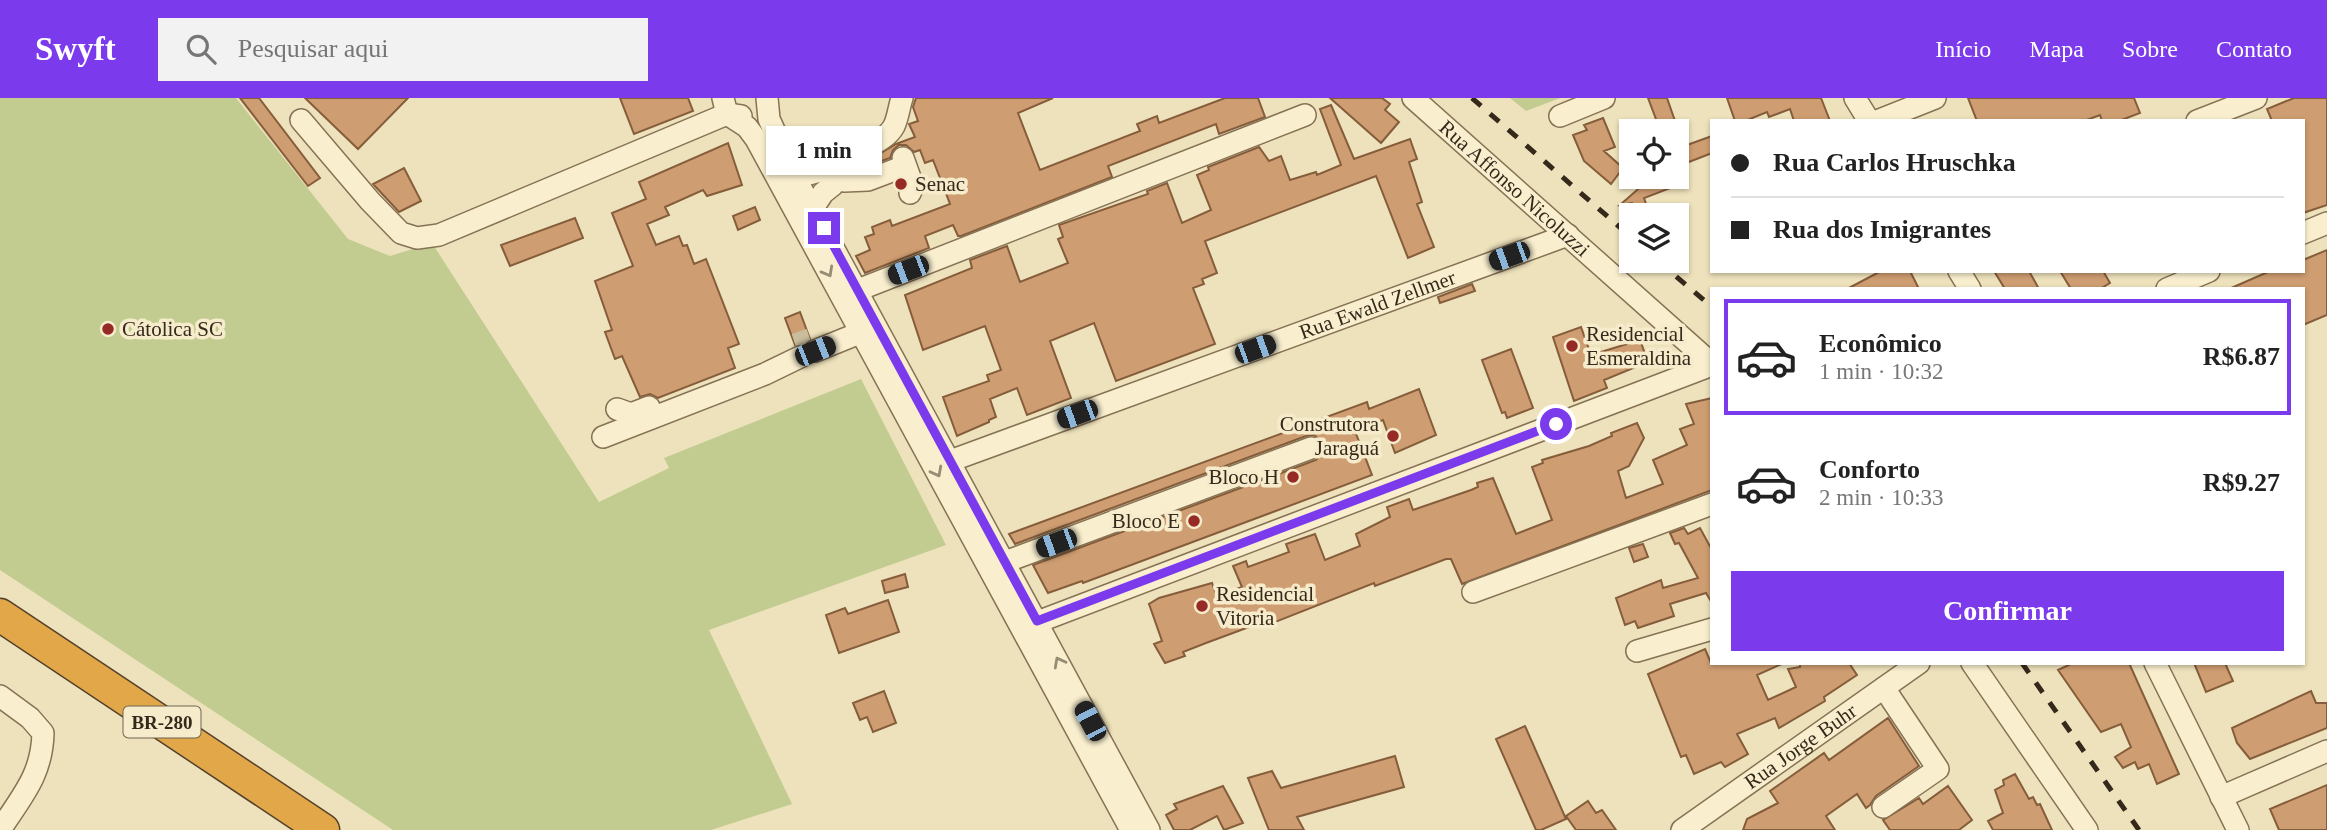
<!DOCTYPE html>
<html lang="pt">
<meta charset="utf-8">
<style>
:root{--surface:#fff;--page:#f2f2f2;--text:#222;--muted:#767676;--line:#e0e0e0;--accent:#7c3aed}
body{margin:0;font-family:"Times New Roman",serif;background:var(--page);color:var(--text);height:100vh;display:flex;flex-direction:column;font-size:26px;white-space:nowrap}
*{box-sizing:border-box;margin:0}
p{font-size:23px;color:var(--muted)}
.icon{flex:none;width:38px;height:38px;fill:none;stroke:currentColor;stroke-width:2;stroke-linecap:round;stroke-linejoin:round}
.map{position:relative;flex:1;overflow:hidden}
.sheet{position:absolute;left:1710px;top:189px;width:595px;height:378px;display:flex;flex-direction:column;background:var(--surface);border-radius:0px;box-shadow:0 2px 5px #0004}
.sheet>*{flex:none}
.banner{position:absolute;left:1710px;top:21px;width:595px;height:154px;border-radius:0px;box-shadow:0 2px 5px #0004;display:grid;align-content:center;height:154px;padding:0 21px;background:var(--surface)}
.fabs{position:absolute;left:1619px;top:21px;display:grid;gap:14px}
.fabs a{display:grid;place-items:center;width:70px;height:70px;border-radius:0px;background:var(--surface);box-shadow:0 2px 5px #0004;font-size:35px}
.end{position:absolute;width:32px;height:32px;margin:-16px;border:9px solid #7c3aed;background:#fff;box-shadow:0 0 0 4px #fff}
.from{border-radius:50%}
.bubble{position:absolute;height:49px;border-radius:0px;background:var(--surface);box-shadow:0 2px 5px #0004;font-size:23px;font-weight:600;line-height:49px;text-align:center}
.car{position:absolute;width:21px;height:42px;margin:-21px -10px;border-radius:9px;box-shadow:0 0 5px 2px #0007;background:linear-gradient(#222 24%,#8ab4d8 0 40%,#222 0 76%,#8ab4d8 0 86%,#222 0)}
.banner b{display:flex;align-items:center;gap:24px;height:66px;font-size:26px}
.banner b+b{border-top:2px solid var(--line)}
.banner i{width:18px;height:18px;background:var(--text)}
ul{padding:12px 0 0;list-style:none}
li{display:flex;align-items:center;gap:21px;height:116px;margin:0 14px 10px;padding:0 7px;border:4px solid transparent;border-radius:0px}
li div{flex:1}
li b{display:block;font-size:26px}
li em{font-style:normal;font-weight:600}
li.active{border-color:var(--accent)}
li>.icon{width:63px;height:63px;stroke-width:1.5}
.primary-button{display:flex;gap:14px;margin-top:auto;padding:14px 21px}
.primary-button a{flex:1;height:80px;border-radius:0px;background:var(--accent);color:#fff;font-size:28px;font-weight:600;line-height:80px;text-align:center}
header{display:flex;align-items:center;gap:42px;box-sizing:border-box;height:98px;padding:0 35px;background:var(--accent);color:#fff}
header strong{font-size:33px}
nav{display:flex;gap:38px;margin-inline-start:auto;font-size:24px}
.search{width:490px;height:63px;background:var(--page);display:flex;align-items:center;gap:18px;box-sizing:border-box;padding:0 24px;border-radius:0px;color:var(--muted);font-size:26px}
.map>svg:first-child{display:block}
.green{fill:#c2cc90}
.building{fill:#ce9d71;stroke:#855d3b;stroke-width:2}
.lines{fill:none;stroke-linecap:round;stroke-linejoin:round}
.minor-tunnel{stroke:#c9bd9c;stroke-width:21;stroke-dasharray:21 10;stroke-linecap:butt}
.minor-casing{stroke:#867255;stroke-width:24}
.highway-casing{stroke:#53402a;stroke-width:35}
.minor{stroke:#f9efcf;stroke-width:21}
.highway{stroke:#e2a749;stroke-width:32}
.rail{stroke:#35291b;stroke-width:5;stroke-dasharray:12 12;stroke-linecap:butt}
.oneway{stroke:#978c75}
.route{stroke:#7c3aed;stroke-width:9}
.poi-dot{fill:#962a24;stroke:#f6eccc;stroke-width:2.5}
.labels{text-anchor:middle;stroke-width:7;stroke-linejoin:round;paint-order:stroke}
.shield{fill:#f6eccc;stroke:#6f6450;stroke-width:2}
.shield-label{font-size:19px;font-weight:bold;fill:#35291b}
.poi-label{font-size:21px;fill:#35291b;stroke:#f6eccc;text-anchor:start}
.street-label{font-size:21px;fill:#35291b;stroke:#f6eccc}
</style>
<header>
<strong>Swyft</strong>
<div class="search"><svg class="icon" aria-label="search" viewBox="0 0 24 24"><circle cx="10" cy="10" r="6"/><path d="M15 15l6 6"/></svg>Pesquisar aqui</div>
<nav><a>Início</a><a>Mapa</a><a>Sobre</a><a>Contato</a></nav>
</header>
<div class="map">
<svg width="2327" height="732" viewBox="0 0 2327 732">
<rect width="100%" height="100%" fill="#eee2bc"/>
<path class="green" d="M 0,0 L 236,0 L 348,141 L 390,158 L 432,145 L 599,404 L 669,370 L 664,360 L 861,281 L 946,447 L 709,532 L 792,706 L 711,732 L 393,732 L 0,472 Z
M 1510,0 L 1560,0 L 1526,13 Z"/>
<path class="building" d="M 240,0 L 259,0 L 320,80 L 308,88 Z
M 305,0 L 408,0 L 358,51 Z
M 620,0 L 688,0 L 693,13 L 634,36 Z
M 916,0 L 1053,0 L 1018,15 L 1040,72 L 1140,33 L 1137,26 L 1157,18 L 1159,25 L 1225,0 L 1258,0 L 1265,19 L 1219,36 L 1216,26 L 1108,68 L 1112,79 L 961,138 L 958,138 L 953,127 L 925,138 L 929,150 L 865,175 L 856,158 L 870,152 L 865,139 L 874,136 L 872,129 L 890,122 L 892,128 L 950,106 L 933,62 L 925,65 L 920,52 L 914,54 L 906,47 L 899,47 L 893,52 L 890,60 L 870,67 L 868,63 L 896,46 L 915,39 L 909,26 L 918,23 L 913,9 Z
M 1330,0 L 1382,0 L 1390,6 L 1385,12 L 1399,24 L 1381,45 Z
M 1648,0 L 1667,0 L 1675,23 L 1659,29 Z
M 1727,0 L 1821,0 L 1830,23 L 1794,23 L 1790,11 L 1769,19 L 1767,14 L 1745,23 L 1735,23 Z
M 1968,0 L 2134,0 L 2140,15 L 2119,23 L 2102,23 L 2100,17 L 2084,23 L 1977,23 Z
M 2294,0 L 2327,0 L 2327,107 L 2303,115 L 2303,23 L 2272,23 L 2267,11 Z
M 1331,7 L 1354,61 L 1410,41 L 1417,61 L 1409,64 L 1422,104 L 1417,106 L 1434,149 L 1408,160 L 1376,78 L 1205,143 L 1217,175 L 1202,181 L 1204,186 L 1193,190 L 1215,246 L 1116,283 L 1094,225 L 1050,243 L 1071,300 L 1027,317 L 1017,290 L 990,301 L 996,319 L 989,322 L 989,324 L 957,338 L 943,299 L 989,283 L 987,277 L 1001,272 L 985,228 L 923,252 L 905,197 L 972,170 L 970,162 L 1007,148 L 1020,184 L 1068,165 L 1058,141 L 1063,139 L 1059,127 L 1148,96 L 1147,93 L 1167,85 L 1182,125 L 1211,112 L 1197,77 L 1209,72 L 1208,69 L 1259,49 L 1269,63 L 1281,58 L 1290,82 L 1316,74 L 1317,77 L 1341,67 L 1320,11 Z
M 1603,20 L 1615,49 L 1604,53 L 1623,70 L 1611,86 L 1584,63 L 1573,37 L 1587,32 L 1584,27 Z
M 1712,38 L 1712,55 L 1676,69 L 1676,51 Z
M 728,45 L 742,87 L 707,98 L 703,92 L 665,109 L 669,117 L 647,126 L 656,147 L 679,138 L 683,148 L 687,147 L 694,166 L 706,161 L 739,246 L 728,250 L 735,270 L 658,300 L 650,296 L 640,299 L 622,258 L 615,261 L 605,234 L 612,232 L 595,183 L 633,168 L 612,115 L 646,101 L 639,84 Z
M 404,70 L 421,103 L 399,114 L 373,86 Z
M 1643,79 L 1669,79 L 1673,89 L 1644,100 L 1650,117 L 1646,117 L 1632,105 L 1620,107 L 1645,85 Z
M 755,109 L 760,122 L 738,132 L 733,118 Z
M 575,120 L 583,140 L 510,168 L 501,147 Z
M 2327,152 L 2327,217 L 2303,227 L 2303,191 L 2229,191 L 2270,173 L 2303,173 L 2303,162 Z
M 1881,173 L 1910,173 L 1919,191 L 1847,191 Z
M 1994,173 L 2029,173 L 2039,191 L 2005,191 Z
M 2060,173 L 2103,173 L 2110,185 L 2100,191 L 2071,191 Z
M 1472,186 L 1475,193 L 1440,205 L 1438,199 Z
M 800,214 L 810,241 L 804,247 L 795,247 L 785,220 Z
M 1581,229 L 1591,257 L 1640,242 L 1648,264 L 1604,282 L 1607,290 L 1574,303 L 1553,239 Z
M 1511,251 L 1533,310 L 1507,320 L 1505,314 L 1502,315 L 1482,262 Z
M 1419,291 L 1436,337 L 1395,355 L 1383,322 L 1355,333 L 1372,377 L 1083,485 L 1082,483 L 1048,495 L 1033,467 L 1316,362 L 1324,353 L 1323,345 L 1314,337 L 1306,338 L 1015,446 L 1009,436 L 1367,304 L 1369,311 Z
M 1712,300 L 1712,392 L 1462,486 L 1451,461 L 1446,461 L 1375,488 L 1374,485 L 1270,526 L 1268,522 L 1206,545 L 1183,554 L 1185,558 L 1165,565 L 1154,546 L 1162,543 L 1149,506 L 1159,500 L 1212,485 L 1217,498 L 1242,489 L 1233,468 L 1246,463 L 1248,469 L 1289,454 L 1286,446 L 1315,436 L 1325,462 L 1360,448 L 1356,436 L 1390,419 L 1387,409 L 1409,401 L 1413,412 L 1471,392 L 1478,389 L 1477,385 L 1493,380 L 1516,436 L 1552,422 L 1532,369 L 1543,365 L 1542,362 L 1589,348 L 1612,338 L 1611,335 L 1637,325 L 1644,340 L 1629,368 L 1618,373 L 1626,400 L 1663,386 L 1653,362 L 1687,347 L 1680,331 L 1694,326 L 1686,306 Z
M 1684,430 L 1688,436 L 1700,430 L 1712,452 L 1712,505 L 1706,495 L 1670,506 L 1674,518 L 1638,530 L 1635,523 L 1625,527 L 1616,500 L 1661,482 L 1663,490 L 1698,480 L 1679,445 L 1675,446 L 1670,435 Z
M 1643,446 L 1648,459 L 1634,464 L 1629,450 Z
M 905,476 L 908,489 L 885,495 L 882,483 Z
M 888,502 L 899,534 L 839,555 L 826,517 L 845,510 L 848,516 Z
M 1705,551 L 1711,565 L 1784,565 L 1757,577 L 1768,602 L 1796,589 L 1788,571 L 1800,569 L 1800,565 L 1849,565 L 1857,577 L 1824,599 L 1825,603 L 1779,630 L 1775,620 L 1737,636 L 1748,656 L 1725,669 L 1721,664 L 1694,676 L 1686,657 L 1681,659 L 1648,576 Z
M 2073,565 L 2129,565 L 2179,676 L 2157,686 L 2149,666 L 2138,671 L 2135,664 L 2123,670 L 2115,659 L 2131,649 L 2121,626 L 2101,634 L 2058,572 Z
M 2194,565 L 2225,565 L 2233,583 L 2206,594 Z
M 884,593 L 896,625 L 873,634 L 867,619 L 860,622 L 853,605 Z
M 2311,593 L 2316,605 L 2327,605 L 2327,630 L 2250,661 L 2237,645 L 2232,630 Z
M 1888,620 L 1919,668 L 1876,698 L 1870,707 L 1866,710 L 1857,696 L 1826,718 L 1835,732 L 1743,732 L 1747,721 L 1778,705 L 1770,693 L 1824,655 L 1829,662 Z
M 1525,628 L 1566,721 L 1541,732 L 1536,732 L 1496,641 Z
M 1395,658 L 1404,689 L 1297,719 L 1304,732 L 1269,732 L 1248,680 L 1272,673 L 1281,690 Z
M 2015,676 L 2029,701 L 2033,699 L 2037,707 L 2040,706 L 2052,732 L 1993,732 L 1988,723 L 2003,715 L 1995,692 L 2004,687 L 2003,682 Z
M 2327,687 L 2327,732 L 2279,732 L 2270,711 Z
M 1223,688 L 1243,725 L 1224,732 L 1217,718 L 1190,732 L 1174,732 L 1166,717 L 1177,711 L 1174,706 Z
M 1948,688 L 1972,722 L 1959,732 L 1890,732 L 1883,722 L 1919,700 L 1923,706 Z
M 1588,703 L 1596,715 L 1602,712 L 1616,732 L 1576,732 L 1566,718 Z"/>
<g class="lines">
<path class="minor-tunnel" d="M 795,246 L 810,241"/>
<defs>
<g id="minor">
<path d="M 723,0 L 727,16 L 747,29 L 756,41 L 1131,732"/>
<path d="M 767,0 L 769,21 L 797,83 L 1149,732"/>
<path id="s1" d="M 1413,0 L 1712,266"/>
<path d="M 1855,0 L 1869,23"/>
<path d="M 1560,18 L 1604,0"/>
<path d="M 301,22 L 370,103 L 401,135 L 417,140 L 439,137 L 727,16 L 741,18"/>
<path d="M 1877,23 L 1935,0"/>
<path d="M 2197,23 L 2256,0"/>
<path d="M 903,60 L 913,88 L 910,95"/>
<path d="M 838,67 C 853,51 884,47 894,28 C 898,20 899,9 902,0"/>
<path d="M 844,83 L 868,82 L 905,68"/>
<path d="M 786,91 L 805,77 L 827,71"/>
<path d="M 813,110 L 823,95 L 833,87"/>
<path d="M 2303,135 L 2327,125"/>
<path d="M 1959,173 L 1970,191"/>
<path d="M 2167,191 L 2209,173"/>
<path d="M 858,192 L 1305,17"/>
<path d="M 815,253 L 862,234 L 871,224"/>
<path d="M 617,311 L 631,316 L 649,309"/>
<path d="M 603,339 L 765,276 L 800,259"/>
<path id="s2" d="M 950,363 L 1568,137"/>
<path d="M 1005,464 L 1311,350"/>
<path d="M 1473,494 L 1712,406"/>
<path d="M 1027,528 L 1712,267"/>
<path d="M 1637,553 L 1712,531"/>
<path d="M 1972,565 L 2087,732"/>
<path d="M 2155,565 L 2238,732"/>
<path d="M 0,598 L 30,620 L 43,635 C 42,677 22,698 0,732"/>
<path d="M 2221,699 L 2327,653"/>
<path d="M 1883,709 L 1938,671 L 1884,590"/>
<path id="s3" d="M 1682,732 L 1919,565"/>
</g>
<path id="highway" d="M 0,517 L 323,732"/>
</defs>
<use href="#minor" class="minor-casing"/>
<use href="#highway" class="highway-casing"/>
<use href="#minor" class="minor"/>
<use href="#highway" class="highway"/>
<path class="rail" d="M 1472,0 L 1631,139
M 1658,163 L 1712,209
M 2022,565 L 2139,732"/>
</g>
<defs><path id="oneway-chevron" d="M-2-3.5L2.5 0L-2 3.5" fill="none" stroke-width="1.6" stroke-linecap="round" stroke-linejoin="round" transform="scale(1.75)"/></defs>
<g class="oneway">
<use href="#oneway-chevron" transform="translate(828 174) rotate(61)"/>
<use href="#oneway-chevron" transform="translate(937 374) rotate(62)"/>
<use href="#oneway-chevron" transform="translate(1059 564) rotate(-118)"/>
</g>
<g class="lines">
<path class="route" d="M 824,130 L 1037,523 L 1556,326"/>
</g>
<g class="poi-dot">
<circle cx="901" cy="86" r="7"/>
<circle cx="108" cy="231" r="7"/>
<circle cx="1572" cy="248" r="7"/>
<circle cx="1393" cy="338" r="7"/>
<circle cx="1293" cy="379" r="7"/>
<circle cx="1194" cy="423" r="7"/>
<circle cx="1202" cy="508" r="7"/>
</g>
<g class="labels">
<rect class="shield" x="123.5" y="608.5" width="77" height="31" rx="5"/>
<g class="shield-label">
<text x="162" y="631">BR-280</text>
</g>
<g class="poi-label">
<text x="915" y="93">Senac</text>
<text x="122" y="238">Cátolica SC</text>
<text x="1586" y="243">Residencial<tspan x="1586" dy="24">Esmeraldina</tspan></text>
<text x="1379" y="333" text-anchor="end">Construtora<tspan x="1379" dy="24">Jaraguá</tspan></text>
<text x="1279" y="386" text-anchor="end">Bloco H</text>
<text x="1180" y="430" text-anchor="end">Bloco E</text>
<text x="1216" y="503">Residencial<tspan x="1216" dy="24">Vitoria</tspan></text>
</g>
<g class="street-label">
<text dy="7" stroke="none"><textPath href="#s1" startOffset="136">Rua Affonso Nicoluzzi</textPath></text>
<text dy="7" stroke="none"><textPath href="#s2" startOffset="455">Rua Ewald Zellmer</textPath></text>
<text dy="7" stroke="none"><textPath href="#s3" startOffset="145">Rua Jorge Buhr</textPath></text>
</g>
</g>
</svg>
<div class="fabs">
<a><svg class="icon" aria-label="locate" viewBox="0 0 24 24"><circle cx="12" cy="12" r="6"/><path d="M12 2v4M12 18v4M2 12h4M18 12h4"/></svg></a>
<a><svg class="icon" aria-label="layers" viewBox="0 0 24 24"><path d="M12 4l9 5-9 5-9-5zM3 14l9 5 9-5"/></svg></a>
</div>
<i class="end from" style="left:1556px;top:326px"></i>
<i class="end" style="left:824px;top:130px"></i>
<div class="bubble" style="left:766px;top:28px;width:116px">1 min</div>
<i class="car" style="left:1509px;top:158px;rotate:250deg"></i>
<i class="car" style="left:908px;top:172px;rotate:249deg"></i>
<i class="car" style="left:1255px;top:251px;rotate:70deg"></i>
<i class="car" style="left:815px;top:253px;rotate:68deg"></i>
<i class="car" style="left:1077px;top:316px;rotate:250deg"></i>
<i class="car" style="left:1056px;top:445px;rotate:250deg"></i>
<i class="car" style="left:1090px;top:623px;rotate:332deg"></i>
<div class="banner">
<b><i class="from"></i>Rua Carlos Hruschka</b>
<b><i></i>Rua dos Imigrantes</b>
</div>
<section class="sheet">
<ul>
<li class="active"><svg class="icon" aria-label="car" viewBox="0 0 24 24"><path d="M5 17H2v-5l4-1 3-4h7l3 4 3 1v5h-3M9 17h6M6 11h13"/><circle cx="7" cy="17" r="2"/><circle cx="17" cy="17" r="2"/></svg><div><b>Econômico</b><p>1 min · 10:32</p></div><em>R$6.87</em></li>
<li><svg class="icon" aria-label="car" viewBox="0 0 24 24"><path d="M5 17H2v-5l4-1 3-4h7l3 4 3 1v5h-3M9 17h6M6 11h13"/><circle cx="7" cy="17" r="2"/><circle cx="17" cy="17" r="2"/></svg><div><b>Conforto</b><p>2 min · 10:33</p></div><em>R$9.27</em></li>
</ul>
<div class="primary-button"><a>Confirmar</a></div>
</section>
</div>
